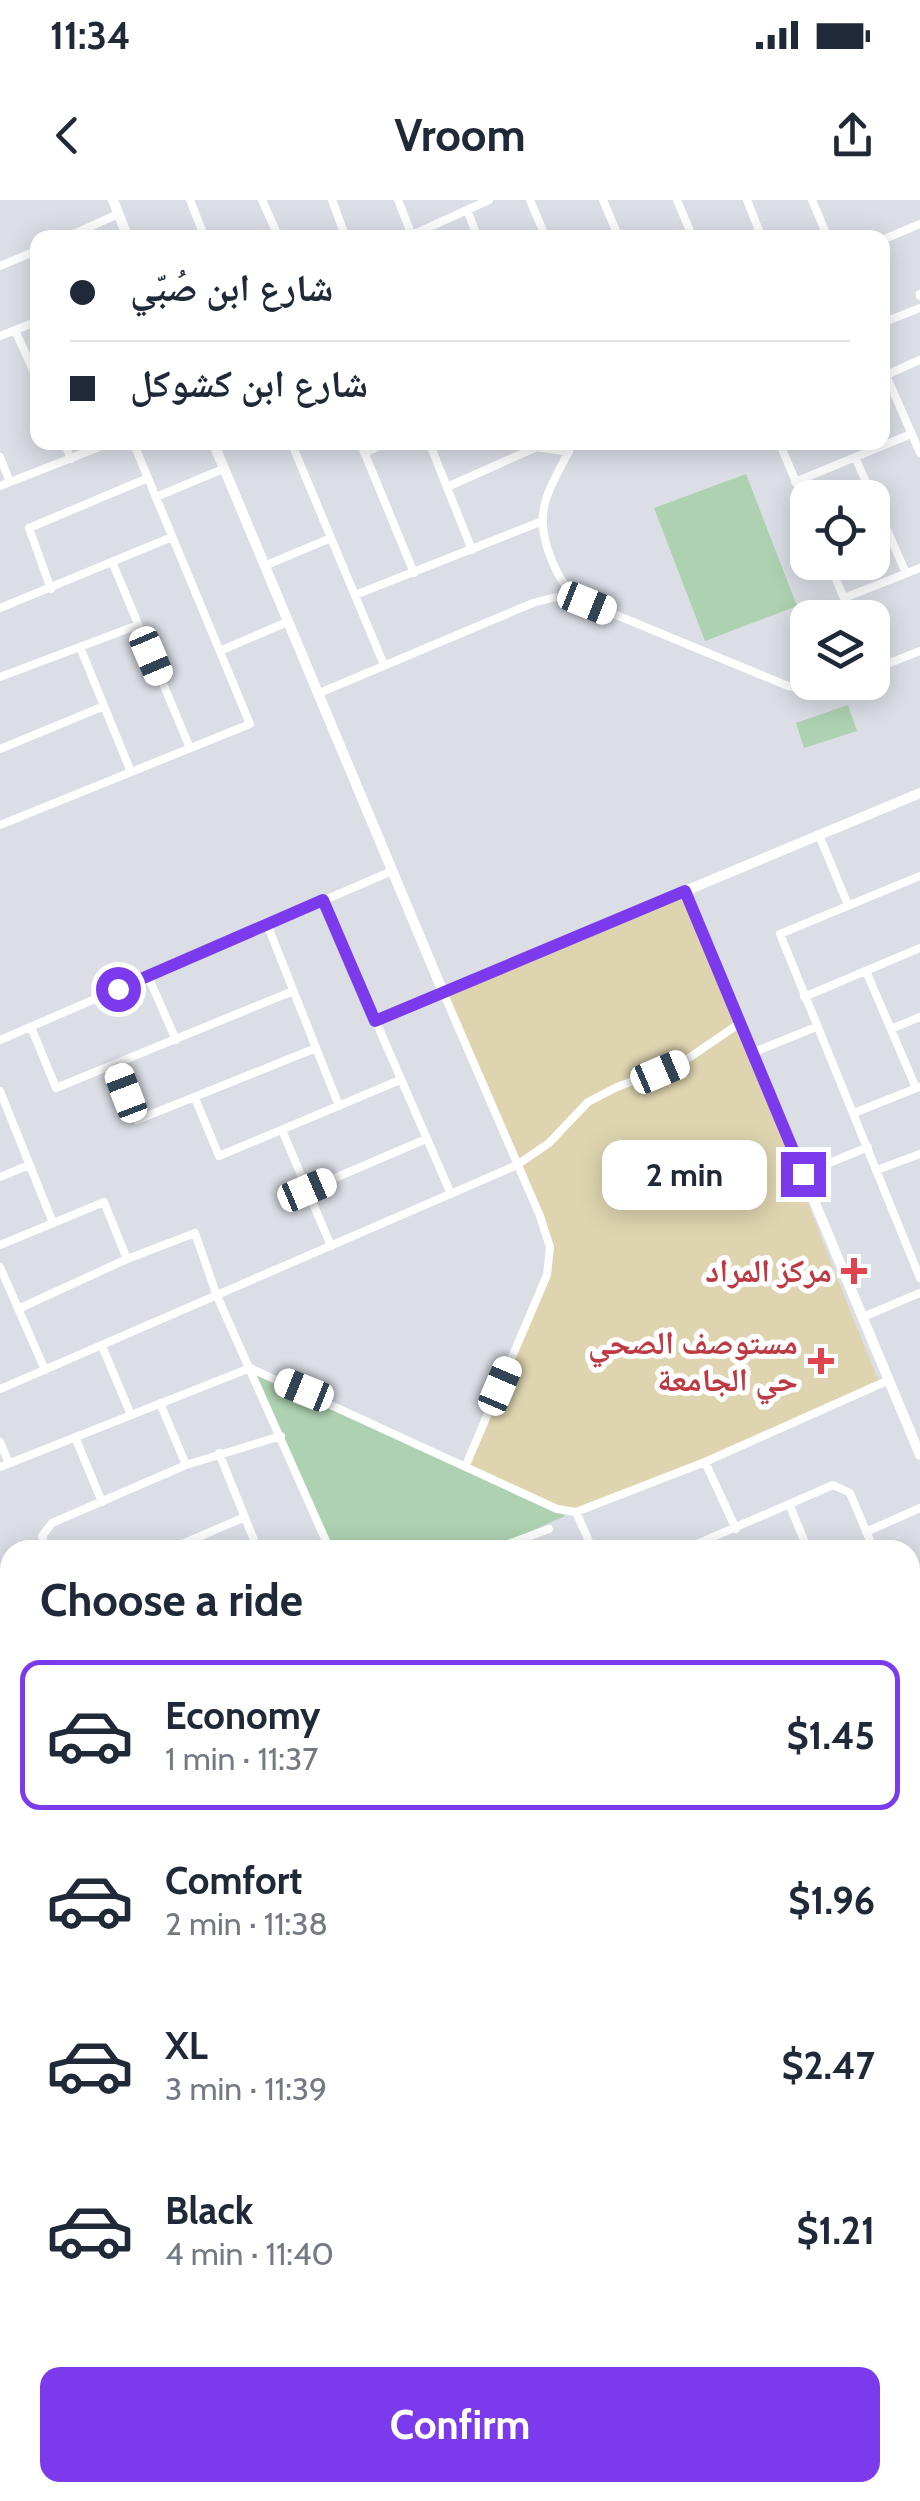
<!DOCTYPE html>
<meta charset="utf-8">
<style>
:root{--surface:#fff;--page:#f2f2f3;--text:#1f2937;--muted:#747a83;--line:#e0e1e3;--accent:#7c3aed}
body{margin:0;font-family:Cabin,"Noto Naskh Arabic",sans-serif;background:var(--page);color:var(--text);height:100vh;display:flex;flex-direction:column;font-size:38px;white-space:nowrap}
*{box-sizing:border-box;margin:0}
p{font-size:32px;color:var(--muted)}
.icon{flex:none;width:55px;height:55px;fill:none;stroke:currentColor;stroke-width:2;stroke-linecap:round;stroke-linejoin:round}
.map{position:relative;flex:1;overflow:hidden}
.sheet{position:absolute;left:0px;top:1340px;width:920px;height:962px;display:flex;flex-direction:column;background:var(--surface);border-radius:30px 30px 0 0;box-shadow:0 5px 25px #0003}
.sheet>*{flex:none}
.hud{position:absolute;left:30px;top:30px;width:860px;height:220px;border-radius:20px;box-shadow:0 5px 25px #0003;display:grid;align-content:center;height:220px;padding:0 40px;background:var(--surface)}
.tools{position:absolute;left:790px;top:280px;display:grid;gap:20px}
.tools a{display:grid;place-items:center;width:100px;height:100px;border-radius:20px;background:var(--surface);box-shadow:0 5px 25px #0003;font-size:50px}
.end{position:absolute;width:45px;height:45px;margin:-22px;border:12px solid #7c3aed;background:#fff;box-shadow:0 0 0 5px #fff}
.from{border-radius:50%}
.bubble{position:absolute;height:70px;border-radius:20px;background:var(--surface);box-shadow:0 5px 25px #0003;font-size:32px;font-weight:700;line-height:70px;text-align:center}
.car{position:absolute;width:30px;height:60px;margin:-30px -15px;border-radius:12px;box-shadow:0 0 8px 2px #0007;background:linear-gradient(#fff 24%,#345 0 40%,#fff 0 76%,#345 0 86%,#fff 0)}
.hud b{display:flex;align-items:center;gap:35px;height:95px;font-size:38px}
.hud b+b{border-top:2px solid var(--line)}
.hud i{width:25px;height:25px;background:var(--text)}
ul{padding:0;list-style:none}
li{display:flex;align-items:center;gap:30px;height:150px;margin:0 20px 15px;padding:0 20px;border:5px solid transparent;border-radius:20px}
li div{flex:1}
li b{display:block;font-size:38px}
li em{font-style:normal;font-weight:700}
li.current{border-color:var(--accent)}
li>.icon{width:90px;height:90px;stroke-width:1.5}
h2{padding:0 40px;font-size:45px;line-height:120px}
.cta{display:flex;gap:20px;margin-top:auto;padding:20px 40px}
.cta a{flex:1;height:115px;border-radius:20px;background:var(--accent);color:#fff;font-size:40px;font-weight:700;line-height:115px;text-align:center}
.status{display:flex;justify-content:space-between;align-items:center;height:70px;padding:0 50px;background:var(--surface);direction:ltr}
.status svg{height:28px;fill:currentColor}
header{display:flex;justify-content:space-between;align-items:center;height:130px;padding:0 40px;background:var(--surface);font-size:45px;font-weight:700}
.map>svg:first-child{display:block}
.green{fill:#aed2b1}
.sand{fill:#ded5b0}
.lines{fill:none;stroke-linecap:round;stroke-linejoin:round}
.street{stroke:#fff;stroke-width:8}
.secondary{stroke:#fff;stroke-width:10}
.primary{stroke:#dabc8e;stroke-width:11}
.route{stroke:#7c3aed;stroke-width:12}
.health-dot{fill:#e0444e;stroke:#fff;stroke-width:4}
.labels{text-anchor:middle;stroke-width:10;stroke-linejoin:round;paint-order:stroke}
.health-label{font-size:32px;font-weight:bold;fill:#be3a42;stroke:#fff;text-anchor:end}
</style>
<div class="status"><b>11:34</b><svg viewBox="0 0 49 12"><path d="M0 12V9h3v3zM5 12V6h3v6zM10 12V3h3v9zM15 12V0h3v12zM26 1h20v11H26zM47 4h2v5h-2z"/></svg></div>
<header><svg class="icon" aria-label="back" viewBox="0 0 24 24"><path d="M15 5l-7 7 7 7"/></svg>Vroom<svg class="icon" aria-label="share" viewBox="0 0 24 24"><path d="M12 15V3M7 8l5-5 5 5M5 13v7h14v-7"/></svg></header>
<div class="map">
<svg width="920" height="2301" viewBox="0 0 920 2301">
<rect width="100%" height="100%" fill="#dbdee5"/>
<path class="green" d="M 746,274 L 797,406 L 705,441 L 654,308 Z
M 848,505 L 857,531 L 804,548 L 796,523 Z
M 250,1168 L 557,1309 L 565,1316 L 488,1350 L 330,1350 Z
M 920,1944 L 920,2009 L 910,2013 L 910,1949 Z"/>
<path class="sand" d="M 685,691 C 753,854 812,1020 880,1184 L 705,1262 L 570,1312 L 466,1265 L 550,1061 L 546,1034 L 443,792 Z"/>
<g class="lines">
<path class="street" d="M 190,0 L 205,38
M 262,0 L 279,38
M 332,0 L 346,38
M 398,0 L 413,38
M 530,0 L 546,38
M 603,0 L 619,38
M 677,0 L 693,38
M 747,0 L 762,38
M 812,0 L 828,38
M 467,10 L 478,38
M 412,35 L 489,0
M 65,38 L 118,14
M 882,40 L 920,24
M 0,66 L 38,50
M 920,94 L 920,96
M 882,123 L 920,108
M 15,130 L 38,181
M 0,136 L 38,121
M 920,160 L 886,175 L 920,253
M 64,242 L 71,259
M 291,242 L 384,465
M 360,242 L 414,373
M 429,242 L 472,350
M 573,242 C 551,290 530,308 552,361 C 559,378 566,388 580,399
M 779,242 L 808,310
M 364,253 L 388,242
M 0,257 L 10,282
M 855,257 L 906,373
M 795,282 L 911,234
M 0,286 L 112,242
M 447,287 L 537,247 L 569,252
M 156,297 L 223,269
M 829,362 L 852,418
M 113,364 L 190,548
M 264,366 L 331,338
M 51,389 L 29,328 L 148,278
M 355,395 L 540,322
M 844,398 L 920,368
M 0,408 L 172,337
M 80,447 L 131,572
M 220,451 L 287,422
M 872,470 L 920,451
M 0,477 L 138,425
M 317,494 L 533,403 L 556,397 L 580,400 L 788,486 L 813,490 L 842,482
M 0,549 L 104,506
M 0,625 L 250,524 L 133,242
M 819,635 L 848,705
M 920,676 L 780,734 L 920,1078
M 323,700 L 451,994
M 267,724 L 339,906
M 866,771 L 916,888
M 148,776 L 176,840
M 804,797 L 920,748
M 375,821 L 443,792 L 540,1016 L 550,1047 L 547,1075 L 466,1265
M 31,827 L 56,888 L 293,791
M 891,829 L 920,817
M 0,840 L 392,671
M 752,853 L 816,827
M 116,866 L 137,920 L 316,848
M 0,891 L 53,1023
M 195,898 L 219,956 L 400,880
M 854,913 L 919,887
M 282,930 L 331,1046
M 877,970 L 920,954
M 803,974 L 868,947
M 0,977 L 29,965
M 307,990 L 426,939
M 0,1045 L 104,1002 L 127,1059
M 0,1067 L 45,1170
M 18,1109 L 127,1059 L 195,1033 L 217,1096 L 330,1350
M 863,1117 L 920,1093
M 102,1146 L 131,1215
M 0,1189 L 517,965 L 549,943 L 588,902 L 617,887 L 683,862 L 740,823
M 160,1203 L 186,1265
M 75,1237 L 102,1302
M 0,1242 L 9,1263
M 219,1253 L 258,1350
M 705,1262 L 736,1329
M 0,1267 L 250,1168 L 557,1309 L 576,1312 L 705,1262 L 889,1180
M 790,1306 L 808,1350
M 576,1312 L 593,1350
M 866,1332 L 920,1308
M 46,1350 L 42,1336 L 52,1323 L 186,1265 L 281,1236
M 168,1350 L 245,1317
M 492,1350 L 549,1329
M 683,1350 L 833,1285 L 850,1293 L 874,1350
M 910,1436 L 920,1460
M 910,1518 L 920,1514
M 910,1608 L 920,1631
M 0,1661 L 10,1656
M 910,1729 L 920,1725
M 0,1757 L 10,1781
M 0,1795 L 10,1790
M 0,1862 L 10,1858
M 0,1948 L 10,1944
M 0,1996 L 10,2022
M 0,2111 L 10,2107
M 910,2231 L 920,2227
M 0,2242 L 10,2237
M 295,2292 L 298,2301
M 734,2301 L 755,2292
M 911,2301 L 920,2297"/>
<path class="secondary" d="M 113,0 L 128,38
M 213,242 L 443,792 L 920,593
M 685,691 L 920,1255
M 0,1432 L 10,1456
M 0,1468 L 10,1491
M 0,1523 L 10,1546
M 910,1809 L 920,1805
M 910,1821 L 920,1817
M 910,2146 L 920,2142
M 0,2187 L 10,2183
M 0,2201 L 10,2197
M 0,2224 L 10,2220
M 320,2292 L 323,2301
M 341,2292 L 344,2301
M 631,2292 L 634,2301
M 650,2292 L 654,2301
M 533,2301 L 553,2292"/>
<path class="primary" d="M 910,2106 L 920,2102
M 910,2129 L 920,2125
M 551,2292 L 551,2293
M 437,2301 L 458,2292
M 500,2301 L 521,2292"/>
</g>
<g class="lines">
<path class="route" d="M 118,789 L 323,700 L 375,821 L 685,691 L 803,974"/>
</g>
<g class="health-dot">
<path d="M849 1056h10v10h10v10h-10v10h-10v-10h-10v-10h10z"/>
<path d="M816 1146h10v10h10v10h-10v10h-10v-10h-10v-10h10z"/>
</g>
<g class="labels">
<g class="health-label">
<text x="832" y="1082">مركز المراد</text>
<text x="798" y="1154">مستوصف الصحي<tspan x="798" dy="37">حي الجامعة</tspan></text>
</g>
</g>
</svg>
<div class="tools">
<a><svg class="icon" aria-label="locate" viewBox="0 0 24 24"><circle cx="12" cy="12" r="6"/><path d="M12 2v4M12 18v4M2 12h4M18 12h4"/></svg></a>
<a><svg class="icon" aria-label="layers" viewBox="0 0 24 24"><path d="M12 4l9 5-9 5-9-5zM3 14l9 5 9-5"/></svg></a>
</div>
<i class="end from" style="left:118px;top:789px"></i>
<i class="end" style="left:803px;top:974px"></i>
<div class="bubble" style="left:602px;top:940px;width:165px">2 min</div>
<i class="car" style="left:587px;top:403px;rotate:112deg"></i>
<i class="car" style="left:151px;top:456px;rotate:157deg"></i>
<i class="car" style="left:660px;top:872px;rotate:67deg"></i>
<i class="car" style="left:126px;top:893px;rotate:339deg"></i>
<i class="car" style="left:307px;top:990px;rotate:67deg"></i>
<i class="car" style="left:500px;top:1186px;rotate:23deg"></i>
<i class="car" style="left:304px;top:1190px;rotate:292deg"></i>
<div class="hud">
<b><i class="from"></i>شارع ابن صُبّي</b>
<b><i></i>شارع ابن كشوكل</b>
</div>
<section class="sheet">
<h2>Choose a ride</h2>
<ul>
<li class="current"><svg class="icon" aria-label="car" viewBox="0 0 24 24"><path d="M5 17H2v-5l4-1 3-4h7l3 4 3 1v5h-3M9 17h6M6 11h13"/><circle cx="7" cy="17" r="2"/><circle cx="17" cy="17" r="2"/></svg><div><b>Economy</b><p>1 min · 11:37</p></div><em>$1.45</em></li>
<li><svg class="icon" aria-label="car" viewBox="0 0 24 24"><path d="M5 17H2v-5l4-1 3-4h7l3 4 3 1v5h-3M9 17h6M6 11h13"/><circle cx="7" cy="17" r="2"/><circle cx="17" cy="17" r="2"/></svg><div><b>Comfort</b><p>2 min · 11:38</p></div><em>$1.96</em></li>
<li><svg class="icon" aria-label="car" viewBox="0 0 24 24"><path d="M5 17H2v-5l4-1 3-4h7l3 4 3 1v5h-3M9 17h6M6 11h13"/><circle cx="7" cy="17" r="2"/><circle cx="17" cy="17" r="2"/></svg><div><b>XL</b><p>3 min · 11:39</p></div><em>$2.47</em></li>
<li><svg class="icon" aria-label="car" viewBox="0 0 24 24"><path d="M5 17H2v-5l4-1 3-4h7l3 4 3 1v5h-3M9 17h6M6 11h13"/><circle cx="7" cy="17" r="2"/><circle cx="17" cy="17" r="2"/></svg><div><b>Black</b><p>4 min · 11:40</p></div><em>$1.21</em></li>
</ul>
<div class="cta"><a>Confirm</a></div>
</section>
</div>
